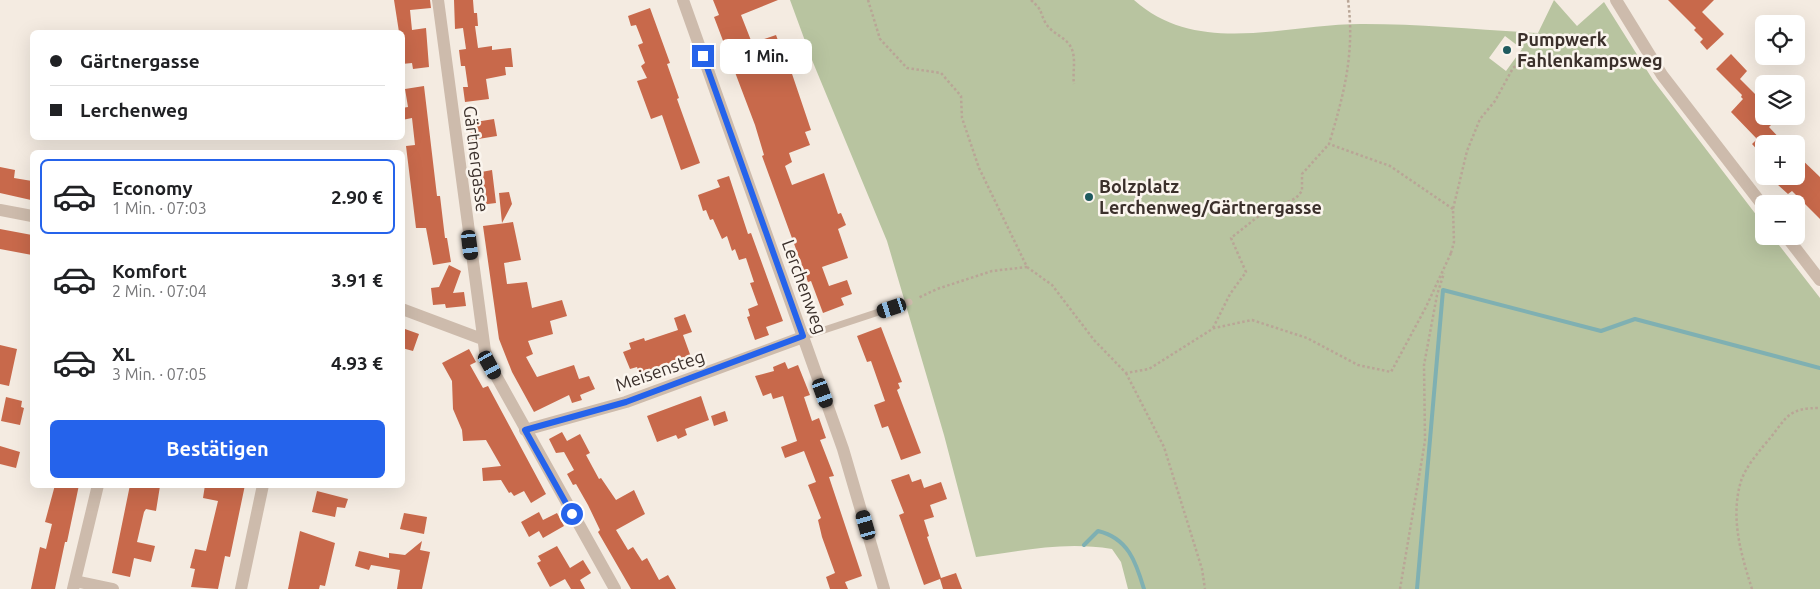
<!DOCTYPE html>
<html lang="de">
<meta charset="utf-8">
<style>
:root{--surface:#fff;--page:#f6f6f6;--text:#202124;--muted:#757577;--line:#e0e0e0;--accent:#2563eb}
body{margin:0;font-family:Ubuntu,sans-serif;background:var(--page);color:var(--text);height:100vh;display:flex;flex-direction:column;font-size:19px;white-space:nowrap}
*{box-sizing:border-box;margin:0}
p{font-size:16px;color:var(--muted)}
.icon{flex:none;width:28px;height:28px;fill:none;stroke:currentColor;stroke-width:2;stroke-linecap:round;stroke-linejoin:round}
.map{position:relative;flex:1;overflow:hidden}
.side{position:absolute;left:30px;top:150px;width:375px;height:338px;display:flex;flex-direction:column;background:var(--surface);border-radius:8px;box-shadow:0 5px 20px #0002}
.side>*{flex:none}
.guide{position:absolute;left:30px;top:30px;width:375px;height:110px;border-radius:8px;box-shadow:0 5px 20px #0002;display:grid;align-content:center;height:110px;padding:0 20px;background:var(--surface)}
.tools{position:absolute;left:1755px;top:15px;display:grid;gap:10px}
.tools a{display:grid;place-items:center;width:50px;height:50px;border-radius:8px;background:var(--surface);box-shadow:0 5px 20px #0002;font-size:25px}
.end{position:absolute;width:22px;height:22px;margin:-11px;border:6px solid #2563eb;background:#fff;box-shadow:0 0 0 2px #fff}
.from{border-radius:50%}
.bubble{position:absolute;height:35px;border-radius:8px;background:var(--surface);box-shadow:0 5px 20px #0002;font-size:16px;font-weight:700;line-height:35px;text-align:center}
.car{position:absolute;width:15px;height:30px;margin:-15px -8px;border-radius:6px;box-shadow:0 0 4px 1px #0007;background:linear-gradient(#222 24%,#8ab4d8 0 40%,#222 0 76%,#8ab4d8 0 86%,#222 0)}
.guide b{display:flex;align-items:center;gap:18px;height:48px;font-size:19px}
.guide b+b{border-top:1px solid var(--line)}
.guide i{width:12px;height:12px;background:var(--text)}
ul{padding:9px 0 0;list-style:none}
li{display:flex;align-items:center;gap:15px;height:75px;margin:0 10px 8px;padding:0 10px;border:2px solid transparent;border-radius:8px}
li div{flex:1}
li b{display:block;font-size:19px}
li em{font-style:normal;font-weight:700}
li.selected{border-color:var(--accent)}
li>.icon{width:45px;height:45px;stroke-width:1.5}
.cta{display:flex;gap:10px;margin-top:auto;padding:10px 20px}
.cta a{flex:1;height:58px;border-radius:8px;background:var(--accent);color:#fff;font-size:20px;font-weight:700;line-height:58px;text-align:center}
.map>svg:first-child{display:block}
.green{fill:#b8c4a0;fill-rule:evenodd}
.lines{fill:none;stroke-linecap:round;stroke-linejoin:round}
.stream{stroke:#7fb0b2;stroke-width:4}
.building{fill:#c8694b}
.path{stroke:#b9a596;stroke-width:2.5;stroke-dasharray:2.5 2.5;stroke-linecap:butt}
.lane{stroke:#cdbbac;stroke-width:7}
.street{stroke:#cdbbac;stroke-width:12}
.route{stroke:#2563eb;stroke-width:6}
.poi-dot{fill:#1f5a5e;stroke:#fbf5ee;stroke-width:2}
.labels{text-anchor:middle;stroke-width:5;stroke-linejoin:round;paint-order:stroke}
.poi-label{font-size:18px;font-weight:bold;fill:#3b302b;stroke:#fbf5ee;text-anchor:start}
.street-label{font-size:18px;fill:#3b302b;stroke:#fbf5ee}
</style>
<div class="map">
<svg width="1820" height="589" viewBox="0 0 1820 589">
<rect width="100%" height="100%" fill="#f4ebe1"/>
<path class="green" d="M 790,0 L 1134,0 C 1199,58 1288,23 1364,24 C 1422,24 1481,30 1538,33 L 1554,0 L 1577,26 L 1604,2 L 1653,80 L 1764,225 L 1764,236 L 1772,236 L 1820,298 L 1820,589 L 1128,589 L 1121,562 L 1112,549 C 1062,541 1025,551 976,557 L 944,435 L 887,241 L 812,60 ZM 1505,36 L 1522,49 L 1506,71 L 1489,58 Z"/>
<g class="lines">
<path class="stream" d="M 1084,545 L 1098,531 C 1128,538 1136,562 1144,589
M 1417,589 L 1443,290 L 1601,331 L 1635,319 L 1820,368"/>
</g>
<path class="building" d="M 394,0 L 430,0 L 431,8 L 410,10 L 412,30 L 426,28 L 429,67 L 413,69 L 412,63 L 402,64 L 402,32 L 399,32 Z
M 454,0 L 473,0 L 474,13 L 477,13 L 478,26 L 475,26 L 478,48 L 492,46 L 492,50 L 511,48 L 513,67 L 505,67 L 506,75 L 486,79 L 489,99 L 465,102 L 463,87 L 468,87 L 465,66 L 461,66 L 459,50 L 466,49 L 463,28 L 455,29 Z
M 713,0 L 778,0 L 741,15 L 752,43 L 776,35 L 786,62 L 788,62 L 811,130 L 805,132 L 810,145 L 789,153 L 792,162 L 785,166 L 792,185 L 824,173 L 838,214 L 841,213 L 846,225 L 838,229 L 848,258 L 822,267 L 829,286 L 847,280 L 852,294 L 841,298 L 844,305 L 823,313 L 811,281 L 808,282 L 762,156 L 764,155 L 755,125 L 714,17 L 719,15 Z
M 1668,0 L 1714,0 L 1702,12 L 1724,34 L 1707,50 L 1700,42 L 1703,39 L 1694,30 L 1696,28 Z
M 650,8 L 670,63 L 667,64 L 679,98 L 677,99 L 700,163 L 681,170 L 662,115 L 651,119 L 637,81 L 647,78 L 641,66 L 645,63 L 638,45 L 643,43 L 636,25 L 631,26 L 628,16 Z
M 1731,54 L 1747,71 L 1740,79 L 1764,103 L 1764,116 L 1773,123 L 1769,127 L 1785,144 L 1764,144 L 1764,157 L 1752,144 L 1757,139 L 1731,112 L 1743,99 L 1741,97 L 1742,95 L 1716,69 Z
M 424,86 L 437,196 L 440,196 L 445,238 L 447,238 L 451,262 L 433,265 L 426,228 L 416,228 L 406,146 L 415,145 L 412,118 L 402,120 L 402,108 L 408,107 L 405,89 Z
M 494,119 L 497,136 L 472,140 L 469,123 Z
M 1796,154 L 1820,177 L 1820,219 L 1792,191 L 1788,194 L 1777,184 L 1780,176 L 1796,176 Z
M 0,167 L 15,170 L 14,178 L 32,181 L 31,200 L 0,193 Z
M 492,170 L 496,203 L 480,205 L 476,173 Z
M 729,176 L 748,234 L 751,233 L 783,321 L 766,327 L 769,335 L 755,340 L 747,317 L 750,316 L 748,309 L 758,305 L 750,283 L 754,282 L 746,258 L 739,260 L 735,249 L 732,251 L 727,236 L 722,239 L 713,219 L 710,220 L 706,210 L 703,211 L 698,195 L 720,187 L 717,180 Z
M 509,192 L 512,204 L 502,223 L 499,193 Z
M 513,222 L 521,260 L 504,263 L 507,284 L 527,282 L 532,308 L 562,300 L 567,316 L 550,321 L 553,334 L 528,341 L 533,354 L 526,357 L 537,377 L 574,365 L 579,379 L 589,376 L 595,389 L 580,395 L 582,400 L 572,403 L 569,395 L 534,412 L 512,372 L 499,339 L 483,226 Z
M 0,229 L 32,235 L 32,255 L 0,249 Z
M 449,265 L 461,271 L 453,293 L 464,292 L 466,306 L 446,308 L 445,304 L 433,305 L 431,288 L 439,287 Z
M 685,314 L 692,332 L 683,335 L 691,357 L 640,375 L 637,367 L 630,369 L 623,352 L 631,349 L 629,343 L 644,338 L 645,341 L 678,330 L 674,318 Z
M 881,327 L 902,382 L 898,383 L 900,388 L 897,390 L 921,453 L 901,460 L 888,426 L 882,428 L 874,405 L 885,401 L 871,361 L 867,362 L 857,336 Z
M 405,329 L 419,334 L 413,351 L 402,348 Z
M 0,345 L 17,349 L 9,386 L 0,384 Z
M 469,349 L 476,362 L 470,365 L 483,388 L 488,386 L 546,494 L 531,503 L 524,491 L 514,496 L 511,492 L 509,493 L 501,480 L 483,481 L 482,468 L 501,466 L 486,440 L 463,441 L 462,430 L 453,409 L 452,381 L 442,363 Z
M 785,362 L 788,369 L 798,365 L 810,395 L 804,397 L 812,421 L 819,418 L 826,438 L 820,440 L 834,476 L 829,477 L 862,576 L 845,582 L 848,589 L 830,589 L 826,577 L 835,573 L 822,537 L 818,520 L 821,518 L 808,485 L 816,482 L 804,451 L 785,458 L 781,447 L 797,441 L 783,396 L 773,399 L 771,393 L 763,396 L 755,376 L 774,371 L 773,367 Z
M 701,396 L 709,420 L 685,429 L 687,435 L 678,439 L 676,435 L 657,442 L 647,416 Z
M 6,397 L 22,401 L 21,407 L 24,408 L 20,425 L 1,421 Z
M 725,411 L 728,421 L 714,426 L 711,416 Z
M 562,432 L 567,441 L 580,434 L 590,453 L 586,455 L 599,479 L 601,478 L 616,500 L 634,490 L 645,514 L 616,530 L 628,550 L 633,547 L 642,561 L 647,558 L 659,580 L 668,575 L 676,589 L 631,589 L 598,532 L 600,530 L 588,505 L 576,484 L 573,485 L 567,474 L 574,470 L 564,452 L 556,453 L 549,439 Z
M 0,446 L 20,452 L 16,468 L 0,464 Z
M 909,474 L 912,482 L 921,479 L 924,488 L 941,482 L 947,499 L 930,505 L 934,517 L 924,520 L 929,536 L 927,537 L 941,578 L 956,573 L 962,589 L 943,589 L 940,579 L 924,585 L 899,515 L 904,513 L 891,480 Z
M 55,485 L 79,485 L 67,542 L 65,542 L 55,589 L 31,589 L 40,547 L 46,549 L 52,524 L 45,522 Z
M 130,485 L 160,486 L 156,511 L 146,509 L 144,512 L 137,542 L 155,546 L 151,562 L 134,558 L 130,577 L 112,573 Z
M 205,485 L 245,485 L 230,557 L 225,556 L 218,589 L 191,587 L 195,569 L 190,568 L 195,549 L 206,551 L 218,501 L 203,498 Z
M 317,491 L 348,499 L 345,508 L 337,507 L 335,517 L 312,512 Z
M 539,512 L 543,520 L 557,513 L 564,526 L 543,538 L 539,531 L 529,537 L 521,522 Z
M 404,513 L 427,517 L 424,534 L 400,529 Z
M 300,531 L 335,543 L 325,586 L 320,585 L 319,589 L 288,589 Z
M 422,541 L 420,550 L 430,552 L 422,589 L 397,589 L 400,570 L 371,565 L 369,570 L 355,566 L 359,551 L 389,558 L 389,553 L 405,555 Z
M 557,546 L 570,568 L 583,560 L 591,573 L 580,580 L 585,589 L 571,589 L 565,579 L 550,587 L 537,563 L 541,561 L 538,556 Z"/>
<g class="lines">
<path class="path" d="M 868,0 L 880,39 L 907,68 L 941,73 L 961,96 L 962,118 L 979,168 L 1027,267 L 992,271 L 937,289 L 918,298
M 1031,0 C 1043,11 1039,10 1045,22 C 1050,32 1061,35 1068,43 C 1078,54 1072,71 1074,84
M 1348,0 C 1355,53 1344,94 1329,144 L 1390,166 L 1453,209
M 1451,253 L 1454,242 L 1453,209 L 1467,151 L 1480,119 L 1495,101 L 1513,68 L 1520,62
M 1027,267 L 1052,285 L 1094,340 L 1126,373 L 1149,369 L 1214,328 L 1252,320 L 1307,338 L 1358,365 L 1391,372 L 1426,307 L 1451,253
M 1213,328 L 1230,294 L 1246,272 L 1231,238 L 1260,215 L 1296,198 L 1302,191 L 1302,174 L 1329,144
M 1126,373 L 1164,447 L 1202,569 L 1205,589
M 1400,589 L 1425,441 L 1424,365 L 1437,295 L 1444,273
M 1752,589 C 1741,554 1730,518 1741,481 C 1746,466 1761,449 1771,437 C 1788,415 1790,408 1820,408"/>
<path class="lane" d="M 803,337 L 909,302"/>
<path class="street" d="M 438,0 L 485,351 L 490,365 L 615,589
M 683,0 L 843,449 L 884,589
M 1616,0 L 1662,75 L 1764,207
M 0,210 L 32,216
M 1786,236 L 1820,280
M 402,309 L 482,339
M 525,430 L 626,402 L 803,337
M 75,581 L 113,589
M 73,589 L 98,485
M 241,589 L 263,485"/>
</g>
<g class="lines">
<path class="route" d="M 572,514 L 525,430 L 626,402 L 803,336 L 703,56"/>
</g>
<g class="poi-dot">
<circle cx="1507" cy="50" r="5"/>
<circle cx="1089" cy="197" r="5"/>
</g>
<g class="labels">
<g class="poi-label">
<text x="1517" y="46">Pumpwerk<tspan x="1517" dy="21">Fahlenkampsweg</tspan></text>
<text x="1099" y="193">Bolzplatz<tspan x="1099" dy="21">Lerchenweg/Gärtnergasse</tspan></text>
</g>
<g class="street-label">
<text transform="translate(476 159) rotate(83)" y="6">Gärtnergasse</text>
<text transform="translate(804 287) rotate(70)" y="6">Lerchenweg</text>
<text transform="translate(660 371) rotate(-19)" y="6">Meisensteg</text>
</g>
</g>
</svg>
<div class="tools">
<a><svg class="icon" aria-label="locate" viewBox="0 0 24 24"><circle cx="12" cy="12" r="6"/><path d="M12 2v4M12 18v4M2 12h4M18 12h4"/></svg></a>
<a><svg class="icon" aria-label="layers" viewBox="0 0 24 24"><path d="M12 4l9 5-9 5-9-5zM3 14l9 5 9-5"/></svg></a>
<a>+</a>
<a>−</a>
</div>
<i class="end from" style="left:572px;top:514px"></i>
<i class="end" style="left:703px;top:56px"></i>
<div class="bubble" style="left:720px;top:39px;width:92px">1 Min.</div>
<i class="car" style="left:470px;top:245px;rotate:173deg"></i>
<i class="car" style="left:892px;top:308px;rotate:252deg"></i>
<i class="car" style="left:490px;top:365px;rotate:151deg"></i>
<i class="car" style="left:823px;top:393px;rotate:160deg"></i>
<i class="car" style="left:866px;top:525px;rotate:344deg"></i>
<div class="guide">
<b><i class="from"></i>Gärtnergasse</b>
<b><i></i>Lerchenweg</b>
</div>
<section class="side">
<ul>
<li class="selected"><svg class="icon" aria-label="car" viewBox="0 0 24 24"><path d="M5 17H2v-5l4-1 3-4h7l3 4 3 1v5h-3M9 17h6M6 11h13"/><circle cx="7" cy="17" r="2"/><circle cx="17" cy="17" r="2"/></svg><div><b>Economy</b><p>1 Min. · 07:03</p></div><em>2.90 €</em></li>
<li><svg class="icon" aria-label="car" viewBox="0 0 24 24"><path d="M5 17H2v-5l4-1 3-4h7l3 4 3 1v5h-3M9 17h6M6 11h13"/><circle cx="7" cy="17" r="2"/><circle cx="17" cy="17" r="2"/></svg><div><b>Komfort</b><p>2 Min. · 07:04</p></div><em>3.91 €</em></li>
<li><svg class="icon" aria-label="car" viewBox="0 0 24 24"><path d="M5 17H2v-5l4-1 3-4h7l3 4 3 1v5h-3M9 17h6M6 11h13"/><circle cx="7" cy="17" r="2"/><circle cx="17" cy="17" r="2"/></svg><div><b>XL</b><p>3 Min. · 07:05</p></div><em>4.93 €</em></li>
</ul>
<div class="cta"><a>Bestätigen</a></div>
</section>
</div>
